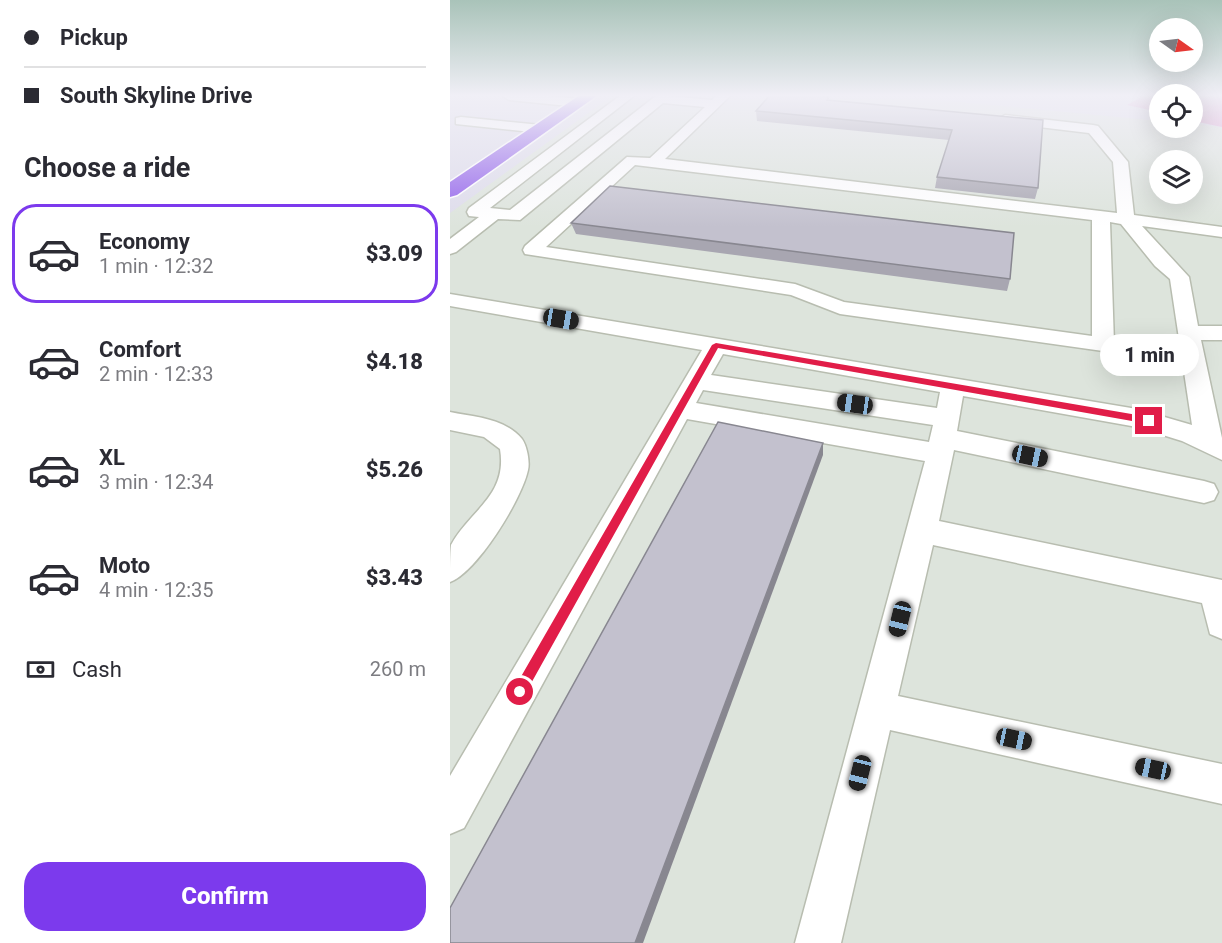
<!DOCTYPE html>
<meta charset="utf-8">
<style>
:root{--surface:#fff;--page:#f7f7f7;--text:#2b2b33;--muted:#7c7c81;--line:#e1e1e2;--accent:#7c3aed}
body{margin:0;font-family:Roboto,sans-serif;background:var(--page);color:var(--text);height:100vh;display:flex;flex-direction:column;font-size:22px;white-space:nowrap}
*{box-sizing:border-box;margin:0}
p{font-size:20px;color:var(--muted)}
.icon{flex:none;width:33px;height:33px;fill:none;stroke:currentColor;stroke-width:2;stroke-linecap:round;stroke-linejoin:round}
.map{position:relative;flex:1;overflow:hidden}
.sheet{display:flex;flex-direction:column;background:var(--surface);width:450px}
.sheet>*{flex:none}
.top-card{display:grid;align-content:center;height:132px;padding:0 24px;background:var(--surface)}
.needle{width:39px;rotate:104deg}
.fabs{position:absolute;left:699px;top:18px;display:grid;gap:12px}
.fabs a{display:grid;place-items:center;width:54px;height:54px;border-radius:50%;background:var(--surface);box-shadow:0 6px 24px #0002;font-size:30px}
.end{position:absolute;width:27px;height:27px;margin:-14px;border:8px solid #e11d48;background:#fff;box-shadow:0 0 0 3px #fff}
.from{border-radius:50%}
.bubble{position:absolute;height:42px;border-radius:21px;background:var(--surface);box-shadow:0 6px 24px #0002;font-size:20px;font-weight:800;line-height:42px;text-align:center}
.car{position:absolute;width:18px;height:36px;margin:-18px -9px;border-radius:8px;box-shadow:0 0 4px 2px #0007;background:linear-gradient(#222 24%,#8ab4d8 0 40%,#222 0 76%,#8ab4d8 0 86%,#222 0)}
.top-card b{display:flex;align-items:center;gap:21px;height:57px;font-size:22px}
.top-card b+b{border-top:2px solid var(--line)}
.top-card i{width:15px;height:15px;background:var(--text)}
ul{padding:0;list-style:none}
li{display:flex;align-items:center;gap:18px;height:99px;margin:0 12px 9px;padding:0 12px;border:3px solid transparent;border-radius:24px}
li div{flex:1}
li b{display:block;font-size:22px}
li em{font-style:normal;font-weight:800}
li.active{border-color:var(--accent)}
li>.icon{width:54px;height:54px;stroke-width:1.5}
h2{padding:0 24px;font-size:27px;line-height:72px}
.pay{display:flex;align-items:center;gap:15px;height:66px;padding:0 24px;font-size:22px}
.pay p{margin-inline-start:auto}
.button{display:flex;gap:12px;margin-top:auto;padding:12px 24px}
.button a{flex:1;height:69px;border-radius:24px;background:var(--accent);color:#fff;font-size:24px;font-weight:800;line-height:69px;text-align:center}
main{display:flex;flex:1;min-height:0}
.map>svg:first-child{display:block}
.industrial{fill:#dde4dc;fill-rule:evenodd}
.green{fill:#e09acf}
.lines{fill:none;stroke-linecap:round;stroke-linejoin:round}
.minor-casing{stroke:#b8bdb0;stroke-width:3}
.major-casing{stroke:#fff;stroke-width:3}
.minor{fill:#fff;fill-rule:evenodd}
.major{fill:#9261eb;fill-rule:evenodd}
.wall{fill:#a8a6b1}
.shaded-wall{fill:#888790}
.building{fill:#c3c1ce;stroke:#888790;stroke-width:1.5}
.route{fill:#e11d48}
</style>
<main>
<section class="sheet">
<div class="top-card">
<b><i class="from"></i>Pickup</b>
<b><i></i>South Skyline Drive</b>
</div>
<h2>Choose a ride</h2>
<ul>
<li class="active"><svg class="icon" aria-label="car" viewBox="0 0 24 24"><path d="M5 17H2v-5l4-1 3-4h7l3 4 3 1v5h-3M9 17h6M6 11h13"/><circle cx="7" cy="17" r="2"/><circle cx="17" cy="17" r="2"/></svg><div><b>Economy</b><p>1 min · 12:32</p></div><em>$3.09</em></li>
<li><svg class="icon" aria-label="car" viewBox="0 0 24 24"><path d="M5 17H2v-5l4-1 3-4h7l3 4 3 1v5h-3M9 17h6M6 11h13"/><circle cx="7" cy="17" r="2"/><circle cx="17" cy="17" r="2"/></svg><div><b>Comfort</b><p>2 min · 12:33</p></div><em>$4.18</em></li>
<li><svg class="icon" aria-label="car" viewBox="0 0 24 24"><path d="M5 17H2v-5l4-1 3-4h7l3 4 3 1v5h-3M9 17h6M6 11h13"/><circle cx="7" cy="17" r="2"/><circle cx="17" cy="17" r="2"/></svg><div><b>XL</b><p>3 min · 12:34</p></div><em>$5.26</em></li>
<li><svg class="icon" aria-label="car" viewBox="0 0 24 24"><path d="M5 17H2v-5l4-1 3-4h7l3 4 3 1v5h-3M9 17h6M6 11h13"/><circle cx="7" cy="17" r="2"/><circle cx="17" cy="17" r="2"/></svg><div><b>Moto</b><p>4 min · 12:35</p></div><em>$3.43</em></li>
</ul>
<div class="pay"><svg class="icon" aria-label="cash" viewBox="0 0 24 24"><path d="M3 7h18v10H3z"/><circle cx="12" cy="12" r="2"/></svg>Cash<p>260 m</p></div>
<div class="button"><a>Confirm</a></div>
</section>
<div class="map">
<svg width="772" height="943" viewBox="0 0 772 943">
<rect width="100%" height="100%" fill="#dedceb"/>
<path class="industrial" d="M 163,95 L 438,95 L 709,121 L 710,128 L 742,128 L 743,124 L 772,127 L 772,943 L 0,943 L 0,213 ZM 710,160 L 742,160 L 742,194 L 710,194 Z"/>
<path class="green" d="M 695,95 L 709,95 L 709,112 L 677,105 Z
M 743,95 L 772,95 L 772,127 L 743,121 Z"/>
<g class="lines">
<defs>
<path id="minor" d="M 89,95 L 129,99 L 135,103 L 129,107 L 59,100 L 53,96 Z
M 171,95 L 185,95 L 40,208 L 60,210 L 207,95 L 262,100 L 267,95 L 281,95 L 215,159 L 667,213 L 663,162 L 639,133 L 555,123 L 548,119 L 555,115 L 643,125 L 648,126 L 678,162 L 684,215 L 772,227 L 772,237 L 692,226 L 739,277 L 748,326 L 772,326 L 772,340 L 751,340 L 772,438 L 772,460 L 732,441 L 687,427 L 513,396 L 507,431 L 754,481 L 764,484 L 768,492 L 764,500 L 754,503 L 504,450 L 489,521 L 772,580 L 772,639 L 760,634 L 752,603 L 483,545 L 448,696 L 772,764 L 772,804 L 440,730 L 391,943 L 345,943 L 475,461 L 237,419 L 14,828 L 0,834 L 0,776 L 252,350 L 0,306 L 0,294 L 687,409 L 742,425 L 720,279 L 705,266 L 671,224 L 660,222 L 664,344 L 661,349 L 653,351 L 390,314 L 341,295 L 75,254 L 73,250 L 75,246 L 177,157 L 200,158 L 255,107 L 213,103 L 70,220 L 48,219 L 6,252 L 0,254 L 0,239 L 29,217 L 19,216 L 17,212 L 19,208 ZM 185,165 L 642,220 L 642,336 L 394,302 L 345,284 L 96,247 ZM 273,354 L 490,392 L 487,408 L 261,375 ZM 253,390 L 483,425 L 479,442 L 246,403 Z
M 11,117 L 91,125 L 98,129 L 91,133 L 6,124 L 6,118 Z
M 0,412 C 24,417 55,418 72,439 C 77,446 80,462 78,470 C 72,499 27,572 0,582 C 0,572 0,553 1,545 C 19,511 58,496 50,449 L 34,437 L 0,430 Z"/>
<path id="major" d="M 130,95 L 148,95 L 7,195 L 0,197 L 0,182 Z"/>
</defs>
<use href="#minor" class="minor-casing"/>
<use href="#major" class="major-casing"/>
<use href="#minor" class="minor"/>
<use href="#major" class="major"/>
</g>
<path class="wall" d="M 379,100 L 593,120 L 588,188 L 585,199 L 485,188 L 487,177 L 499,140 L 307,121 L 306,111 Z
M 121,223 L 560,279 L 557,291 L 126,234 Z"/>
<path class="shaded-wall" d="M 373,443 L 373,455 L 193,943 L 185,943 Z"/>
<path class="building" d="M 320,95 L 362,95 L 379,97 L 377,100 L 593,120 L 588,188 L 487,177 L 502,130 L 306,111 Z
M 160,186 L 564,233 L 560,279 L 121,223 Z
M 268,422 L 373,443 L 185,943 L 0,943 L 0,908 Z"/>
<linearGradient id="sky" x2="0" y2="1"><stop stop-color="#a9c3b9"/><stop offset="0.42" stop-color="#f0eff6"/><stop offset="1" stop-color="#f0eff6" stop-opacity="0"/></linearGradient>
<rect width="772" height="227" fill="url(#sky)"/>
<path class="route" d="M 266,343 L 699,417 L 704,421 L 699,424 L 268,348 L 74,696 L 65,696 L 65,687 L 262,345 Z"/>
</svg>
<div class="fabs">
<a><svg class="needle" viewBox="-14 -14 28 28"><path d="M0-13l5 13h-10z" fill="#e53935"/><path d="M0 13l5-13h-10z" fill="#7c7c81"/></svg></a>
<a><svg class="icon" aria-label="locate" viewBox="0 0 24 24"><circle cx="12" cy="12" r="6"/><path d="M12 2v4M12 18v4M2 12h4M18 12h4"/></svg></a>
<a><svg class="icon" aria-label="layers" viewBox="0 0 24 24"><path d="M12 4l9 5-9 5-9-5zM3 14l9 5 9-5"/></svg></a>
</div>
<i class="end from" style="left:70px;top:692px"></i>
<i class="end" style="left:699px;top:421px"></i>
<div class="bubble" style="left:650px;top:334px;width:99px">1 min</div>
<i class="car" style="left:111px;top:319px;rotate:100deg"></i>
<i class="car" style="left:405px;top:404px;rotate:278deg"></i>
<i class="car" style="left:580px;top:456px;rotate:102deg"></i>
<i class="car" style="left:450px;top:619px;rotate:194deg"></i>
<i class="car" style="left:564px;top:739px;rotate:102deg"></i>
<i class="car" style="left:703px;top:769px;rotate:282deg"></i>
<i class="car" style="left:410px;top:773px;rotate:194deg"></i>
</div>
</main>
